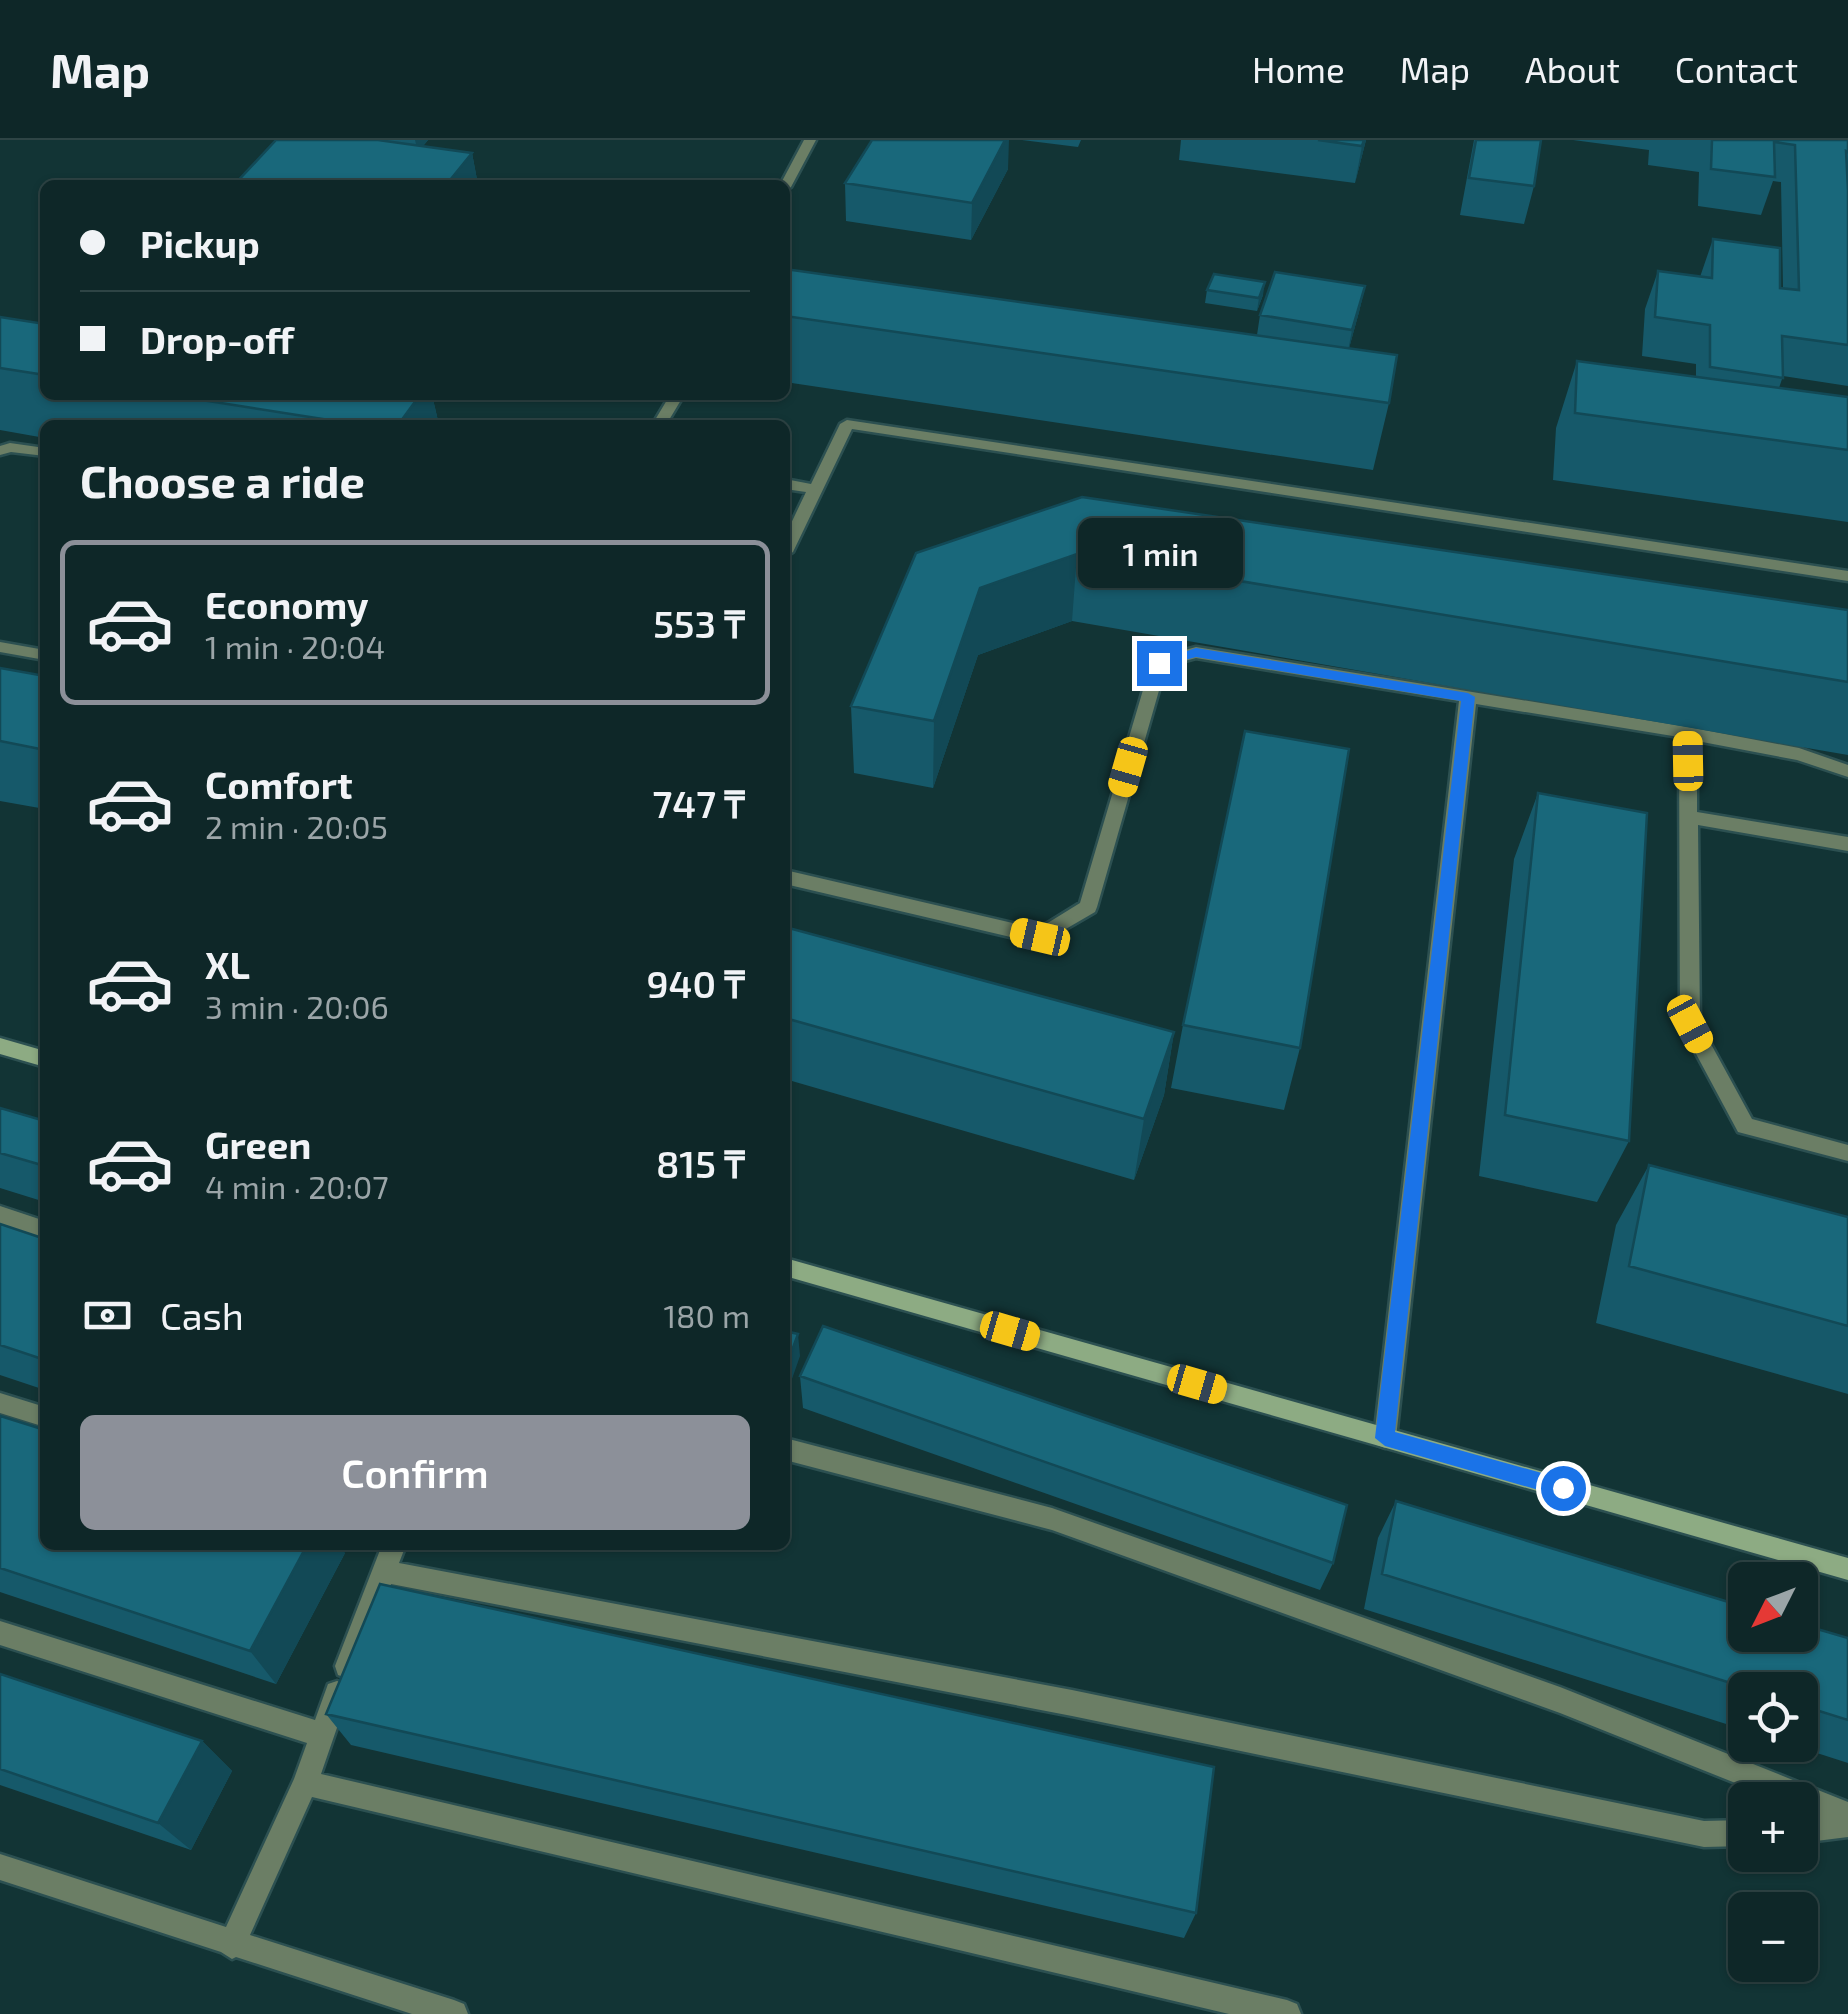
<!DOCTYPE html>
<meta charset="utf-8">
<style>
:root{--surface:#0e2728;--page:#172f30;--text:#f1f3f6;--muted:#9ba5a8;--line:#2e4445;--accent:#8c9099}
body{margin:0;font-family:"Exo 2",sans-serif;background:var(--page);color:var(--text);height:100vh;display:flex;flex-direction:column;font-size:38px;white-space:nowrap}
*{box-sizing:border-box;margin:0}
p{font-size:32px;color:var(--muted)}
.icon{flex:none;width:55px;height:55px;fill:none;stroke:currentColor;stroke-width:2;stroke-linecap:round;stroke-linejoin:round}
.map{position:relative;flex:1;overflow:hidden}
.drawer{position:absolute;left:40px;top:280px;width:750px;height:1130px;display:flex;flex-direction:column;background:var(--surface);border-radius:15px;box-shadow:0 2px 8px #0004,0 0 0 2px var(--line)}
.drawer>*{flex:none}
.guide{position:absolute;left:40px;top:40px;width:750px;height:220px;border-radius:15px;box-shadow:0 2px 8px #0004,0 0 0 2px var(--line);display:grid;align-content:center;height:220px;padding:0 40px;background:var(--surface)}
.needle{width:65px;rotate:228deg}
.buttons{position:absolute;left:1728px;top:1422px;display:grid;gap:20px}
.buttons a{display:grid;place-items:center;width:90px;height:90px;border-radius:15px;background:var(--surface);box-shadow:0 2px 8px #0004,0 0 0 2px var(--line);font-size:50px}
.end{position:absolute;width:45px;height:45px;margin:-22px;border:12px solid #1a73e8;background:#fff;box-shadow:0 0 0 5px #fff}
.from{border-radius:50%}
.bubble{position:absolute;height:70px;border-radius:15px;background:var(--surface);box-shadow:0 2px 8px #0004,0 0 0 2px var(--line);font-size:32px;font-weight:600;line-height:70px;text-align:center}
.car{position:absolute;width:30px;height:60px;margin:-30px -15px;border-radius:12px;box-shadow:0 0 8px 2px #0007;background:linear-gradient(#f5c518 24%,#345 0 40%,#f5c518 0 76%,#345 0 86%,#f5c518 0)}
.guide b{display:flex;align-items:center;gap:35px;height:95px;font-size:38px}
.guide b+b{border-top:2px solid var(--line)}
.guide i{width:25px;height:25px;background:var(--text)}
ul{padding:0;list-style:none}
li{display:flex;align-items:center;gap:30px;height:165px;margin:0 20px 15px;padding:0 20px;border:5px solid transparent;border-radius:15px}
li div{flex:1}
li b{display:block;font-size:38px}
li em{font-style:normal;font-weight:600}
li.active{border-color:var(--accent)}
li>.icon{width:90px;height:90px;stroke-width:1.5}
h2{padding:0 40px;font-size:45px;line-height:120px}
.pay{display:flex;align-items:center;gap:25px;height:110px;padding:0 40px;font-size:38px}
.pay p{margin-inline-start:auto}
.button{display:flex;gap:20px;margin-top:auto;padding:20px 40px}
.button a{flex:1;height:115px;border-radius:15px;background:var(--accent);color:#fff;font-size:40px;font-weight:600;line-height:115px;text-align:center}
header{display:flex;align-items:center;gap:60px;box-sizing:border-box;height:140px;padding:0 50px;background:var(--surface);border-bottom:2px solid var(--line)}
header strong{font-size:48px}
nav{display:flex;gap:55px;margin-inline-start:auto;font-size:35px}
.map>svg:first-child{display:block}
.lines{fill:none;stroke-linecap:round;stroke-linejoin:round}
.lane-casing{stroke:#2c5051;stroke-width:5}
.secondary-casing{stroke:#2c5051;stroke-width:5}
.lane{fill:#6b7e65;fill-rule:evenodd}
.secondary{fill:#8dab83;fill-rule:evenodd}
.wall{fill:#16596a}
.shaded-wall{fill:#124956}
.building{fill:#19687b;stroke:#124956;stroke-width:2.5}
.route{fill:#1a73e8}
</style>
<header>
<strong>Map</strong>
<nav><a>Home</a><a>Map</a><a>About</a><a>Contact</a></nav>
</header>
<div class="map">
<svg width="1848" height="1874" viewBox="0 0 1848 1874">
<rect width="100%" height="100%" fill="#123435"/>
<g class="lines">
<defs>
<path id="lane" d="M 804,0 L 816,0 L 791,47 L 785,51 L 785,45 L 780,45 Z
M 670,255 L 684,255 L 666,285 L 652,285 Z
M 847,280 L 1848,431 L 1848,441 L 852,289 L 793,412 L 785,417 L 785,396 L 806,352 L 785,349 L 785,339 L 811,344 L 840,284 Z
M 10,303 L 45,308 L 45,316 L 11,312 L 0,315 L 0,306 Z
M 0,502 L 45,510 L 45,520 L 0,512 Z
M 1196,507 L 1688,587 L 1799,608 L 1848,625 L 1848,637 L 1797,620 L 1697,601 L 1697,672 L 1848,697 L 1848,711 L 1698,685 L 1700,884 L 1752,979 L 1848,1005 L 1848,1021 L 1738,992 L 1680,884 L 1679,597 L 1476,564 L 1396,1298 L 1393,1305 L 1385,1308 L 1377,1305 L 1374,1298 L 1459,561 L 1196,518 L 1166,526 L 1097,767 L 1095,772 L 1040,804 L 785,744 L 785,730 L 1038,789 L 1080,763 L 1151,523 L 1153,519 Z
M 0,1066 L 45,1081 L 45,1099 L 0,1084 Z
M 0,1253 L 45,1267 L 45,1287 L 0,1273 Z
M 785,1298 L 1052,1368 L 1560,1547 L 1848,1662 L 1848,1697 L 1800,1703 L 1800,1677 L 1816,1675 L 1800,1669 L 1800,1660 L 1778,1660 L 1560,1573 L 1052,1390 L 785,1320 Z
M 382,1405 L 406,1405 L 399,1423 L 1072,1550 L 1704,1681 L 1745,1680 L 1745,1706 L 1704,1707 L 1072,1576 L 391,1444 L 356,1535 L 347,1538 L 338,1535 L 335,1526 Z
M 0,1481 L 315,1580 L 328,1544 L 337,1541 L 346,1544 L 349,1553 L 321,1634 L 1287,1860 L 1297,1864 L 1301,1874 L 1229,1874 L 312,1657 L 250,1795 L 454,1860 L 464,1864 L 468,1874 L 412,1874 L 236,1817 L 232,1819 L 221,1812 L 0,1740 L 0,1714 L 226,1787 L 294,1639 L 307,1603 L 0,1505 Z"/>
<path id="secondary" d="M 0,898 L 45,911 L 45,927 L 0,914 Z
M 785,1118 L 1848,1418 L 1848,1440 L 785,1136 Z"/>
</defs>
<use href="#lane" class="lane-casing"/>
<use href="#secondary" class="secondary-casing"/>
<use href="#lane" class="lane"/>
<use href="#secondary" class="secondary"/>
</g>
<path class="wall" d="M 276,0 L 428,0 L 423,6 L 472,13 L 478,45 L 234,45 Z
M 1022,0 L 1081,0 L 1078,7 Z
M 1181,0 L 1366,0 L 1355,43 L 1179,20 Z
M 1474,0 L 1541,0 L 1534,46 L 1524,84 L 1460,75 Z
M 1573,0 L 1848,0 L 1848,246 L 1783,236 L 1779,248 L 1848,257 L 1848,382 L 1553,340 L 1556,288 L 1577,221 L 1696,237 L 1696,224 L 1642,216 L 1645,169 L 1658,131 L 1700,137 L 1713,99 L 1780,148 L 1783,148 L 1781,42 L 1773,41 L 1761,75 L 1698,66 L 1699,32 L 1648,25 L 1649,10 Z
M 1008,29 L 971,100 L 846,81 L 845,43 Z
M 785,129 L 1257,195 L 1260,175 L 1365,146 L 1359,172 L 1349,208 L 1389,263 L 1373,330 L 785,242 Z
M 1207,150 L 1263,155 L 1257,171 L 1205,163 Z
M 0,177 L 45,184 L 45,255 L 432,255 L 439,285 L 45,285 L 45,298 L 0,290 Z
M 1082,357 L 1848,470 L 1848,615 L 1072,481 L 978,515 L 933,648 L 854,633 L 851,566 Z
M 0,528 L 45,536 L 45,669 L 0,661 Z
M 1538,653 L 1629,1001 L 1597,1062 L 1479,1036 L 1514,719 Z
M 785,787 L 1174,892 L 1164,955 L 1134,1040 L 785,939 Z
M 1183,885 L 1300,908 L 1284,970 L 1171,948 Z
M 0,968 L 45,981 L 45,1062 L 0,1048 Z
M 1649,1025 L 1848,1077 L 1848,1254 L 1596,1183 L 1616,1085 Z
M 0,1084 L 45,1099 L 45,1250 L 0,1235 Z
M 800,1236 L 1333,1423 L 1320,1450 L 803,1268 Z
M 0,1276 L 345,1413 L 276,1544 L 0,1452 Z
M 1396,1361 L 1848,1498 L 1848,1623 L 1792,1605 L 1800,1605 L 1800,1550 L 1745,1550 L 1745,1590 L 1364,1469 L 1378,1398 Z
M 0,1534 L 202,1601 L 232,1631 L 191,1710 L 0,1645 Z
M 326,1574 L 1196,1773 L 1184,1798 L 351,1605 Z"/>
<path class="shaded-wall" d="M 415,0 L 428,0 L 418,12 Z
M 1005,0 L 1009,0 L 1008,29 L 971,100 L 972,63 Z
M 1364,0 L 1366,0 L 1355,43 L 1362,6 Z
M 472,13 L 478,45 L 446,45 Z
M 1265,142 L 1263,155 L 1257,171 L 1259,158 Z
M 1365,146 L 1359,172 L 1347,216 L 1352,190 Z
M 420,255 L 432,255 L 439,285 L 398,285 Z
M 1077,414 L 1072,481 L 978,515 L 933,648 L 934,581 L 980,448 Z
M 1174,892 L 1164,955 L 1134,1040 L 1144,979 Z
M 798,1194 L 800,1216 L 785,1259 L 785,1230 Z
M 307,1405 L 340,1405 L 345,1413 L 276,1544 L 250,1511 Z
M 202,1601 L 232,1631 L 191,1710 L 158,1683 Z"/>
<path class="building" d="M 276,0 L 378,0 L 472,13 L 446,45 L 234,45 Z
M 872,0 L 1005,0 L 972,63 L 845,43 Z
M 1318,0 L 1364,0 L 1362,6 Z
M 1476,0 L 1541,0 L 1534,46 L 1469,38 Z
M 1712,0 L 1848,0 L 1848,12 L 1846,11 L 1848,50 L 1848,205 L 1782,196 L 1783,238 L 1710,227 L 1710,185 L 1655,177 L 1658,131 L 1712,138 L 1713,99 L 1780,108 L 1780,148 L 1799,150 L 1795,5 L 1774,2 L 1775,37 L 1711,29 Z
M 785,129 L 1397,215 L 1389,263 L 785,176 Z
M 1275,132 L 1365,146 L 1352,190 L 1260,175 Z
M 1214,134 L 1265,142 L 1259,158 L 1207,150 Z
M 0,177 L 45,184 L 45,235 L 0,228 Z
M 1577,221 L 1848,257 L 1848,310 L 1575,273 Z
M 170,255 L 420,255 L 398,285 L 361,285 Z
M 1082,357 L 1848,470 L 1848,542 L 1077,414 L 980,448 L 934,581 L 851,566 L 916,413 Z
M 0,528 L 45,536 L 45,610 L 0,601 Z
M 1245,591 L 1349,609 L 1300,908 L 1183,885 Z
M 1538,653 L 1647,673 L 1629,1001 L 1505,975 Z
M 785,787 L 1174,892 L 1144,979 L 785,878 Z
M 0,968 L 45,981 L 45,1026 L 0,1013 Z
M 1649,1025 L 1848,1077 L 1848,1186 L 1629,1126 Z
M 0,1084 L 45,1099 L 45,1220 L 0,1205 Z
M 823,1186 L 1347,1365 L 1333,1423 L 800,1236 Z
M 785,1191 L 798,1194 L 785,1230 Z
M 0,1276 L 45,1290 L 45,1405 L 307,1405 L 250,1511 L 0,1428 Z
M 1396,1361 L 1745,1467 L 1745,1495 L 1800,1495 L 1800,1484 L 1848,1498 L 1848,1580 L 1800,1565 L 1800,1550 L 1753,1550 L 1382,1434 Z
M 380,1444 L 1214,1627 L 1196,1773 L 326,1574 Z
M 0,1534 L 202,1601 L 158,1683 L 0,1629 Z"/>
<path class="route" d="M 1196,508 L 1468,553 L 1475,557 L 1395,1292 L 1563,1339 L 1570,1342 L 1570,1354 L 1563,1357 L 1385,1306 L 1375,1298 L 1461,561 L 1196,517 L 1159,527 L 1152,523 Z"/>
</svg>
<div class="buttons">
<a><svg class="needle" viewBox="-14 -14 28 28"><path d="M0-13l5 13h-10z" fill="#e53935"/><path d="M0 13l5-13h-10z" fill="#9ba5a8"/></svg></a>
<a><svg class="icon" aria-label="locate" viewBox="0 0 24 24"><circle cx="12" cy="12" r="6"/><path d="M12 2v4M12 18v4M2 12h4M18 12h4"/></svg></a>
<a>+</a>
<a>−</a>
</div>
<i class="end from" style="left:1563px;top:1348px"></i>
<i class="end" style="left:1159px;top:523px"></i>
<div class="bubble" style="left:1078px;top:378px;width:165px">1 min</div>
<i class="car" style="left:1688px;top:621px;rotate:359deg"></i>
<i class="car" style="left:1128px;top:627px;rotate:196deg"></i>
<i class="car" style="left:1040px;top:797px;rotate:283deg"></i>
<i class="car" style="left:1690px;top:884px;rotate:152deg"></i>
<i class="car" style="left:1010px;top:1191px;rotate:106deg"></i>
<i class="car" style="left:1197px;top:1244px;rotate:106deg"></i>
<div class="guide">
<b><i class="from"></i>Pickup</b>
<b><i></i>Drop-off</b>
</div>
<section class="drawer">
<h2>Choose a ride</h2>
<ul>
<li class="active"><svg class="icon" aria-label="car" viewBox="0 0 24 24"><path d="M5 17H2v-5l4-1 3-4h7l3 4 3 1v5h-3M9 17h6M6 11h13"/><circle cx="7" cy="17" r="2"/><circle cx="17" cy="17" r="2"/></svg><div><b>Economy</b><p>1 min · 20:04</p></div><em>553 ₸</em></li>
<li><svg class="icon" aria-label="car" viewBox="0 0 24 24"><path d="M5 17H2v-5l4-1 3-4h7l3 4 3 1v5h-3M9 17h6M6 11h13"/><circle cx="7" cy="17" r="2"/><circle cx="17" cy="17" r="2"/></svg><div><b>Comfort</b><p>2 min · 20:05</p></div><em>747 ₸</em></li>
<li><svg class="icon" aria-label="car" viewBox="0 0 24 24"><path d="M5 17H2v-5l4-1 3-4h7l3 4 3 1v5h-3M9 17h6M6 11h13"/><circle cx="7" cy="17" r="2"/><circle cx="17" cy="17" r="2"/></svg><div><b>XL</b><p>3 min · 20:06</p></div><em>940 ₸</em></li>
<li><svg class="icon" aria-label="car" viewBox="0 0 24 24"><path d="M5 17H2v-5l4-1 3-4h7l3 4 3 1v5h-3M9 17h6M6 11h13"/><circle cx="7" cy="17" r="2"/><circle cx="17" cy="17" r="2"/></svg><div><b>Green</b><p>4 min · 20:07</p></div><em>815 ₸</em></li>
</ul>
<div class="pay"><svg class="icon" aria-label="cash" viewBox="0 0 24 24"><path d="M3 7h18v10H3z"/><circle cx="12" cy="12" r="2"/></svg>Cash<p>180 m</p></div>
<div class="button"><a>Confirm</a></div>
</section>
</div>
